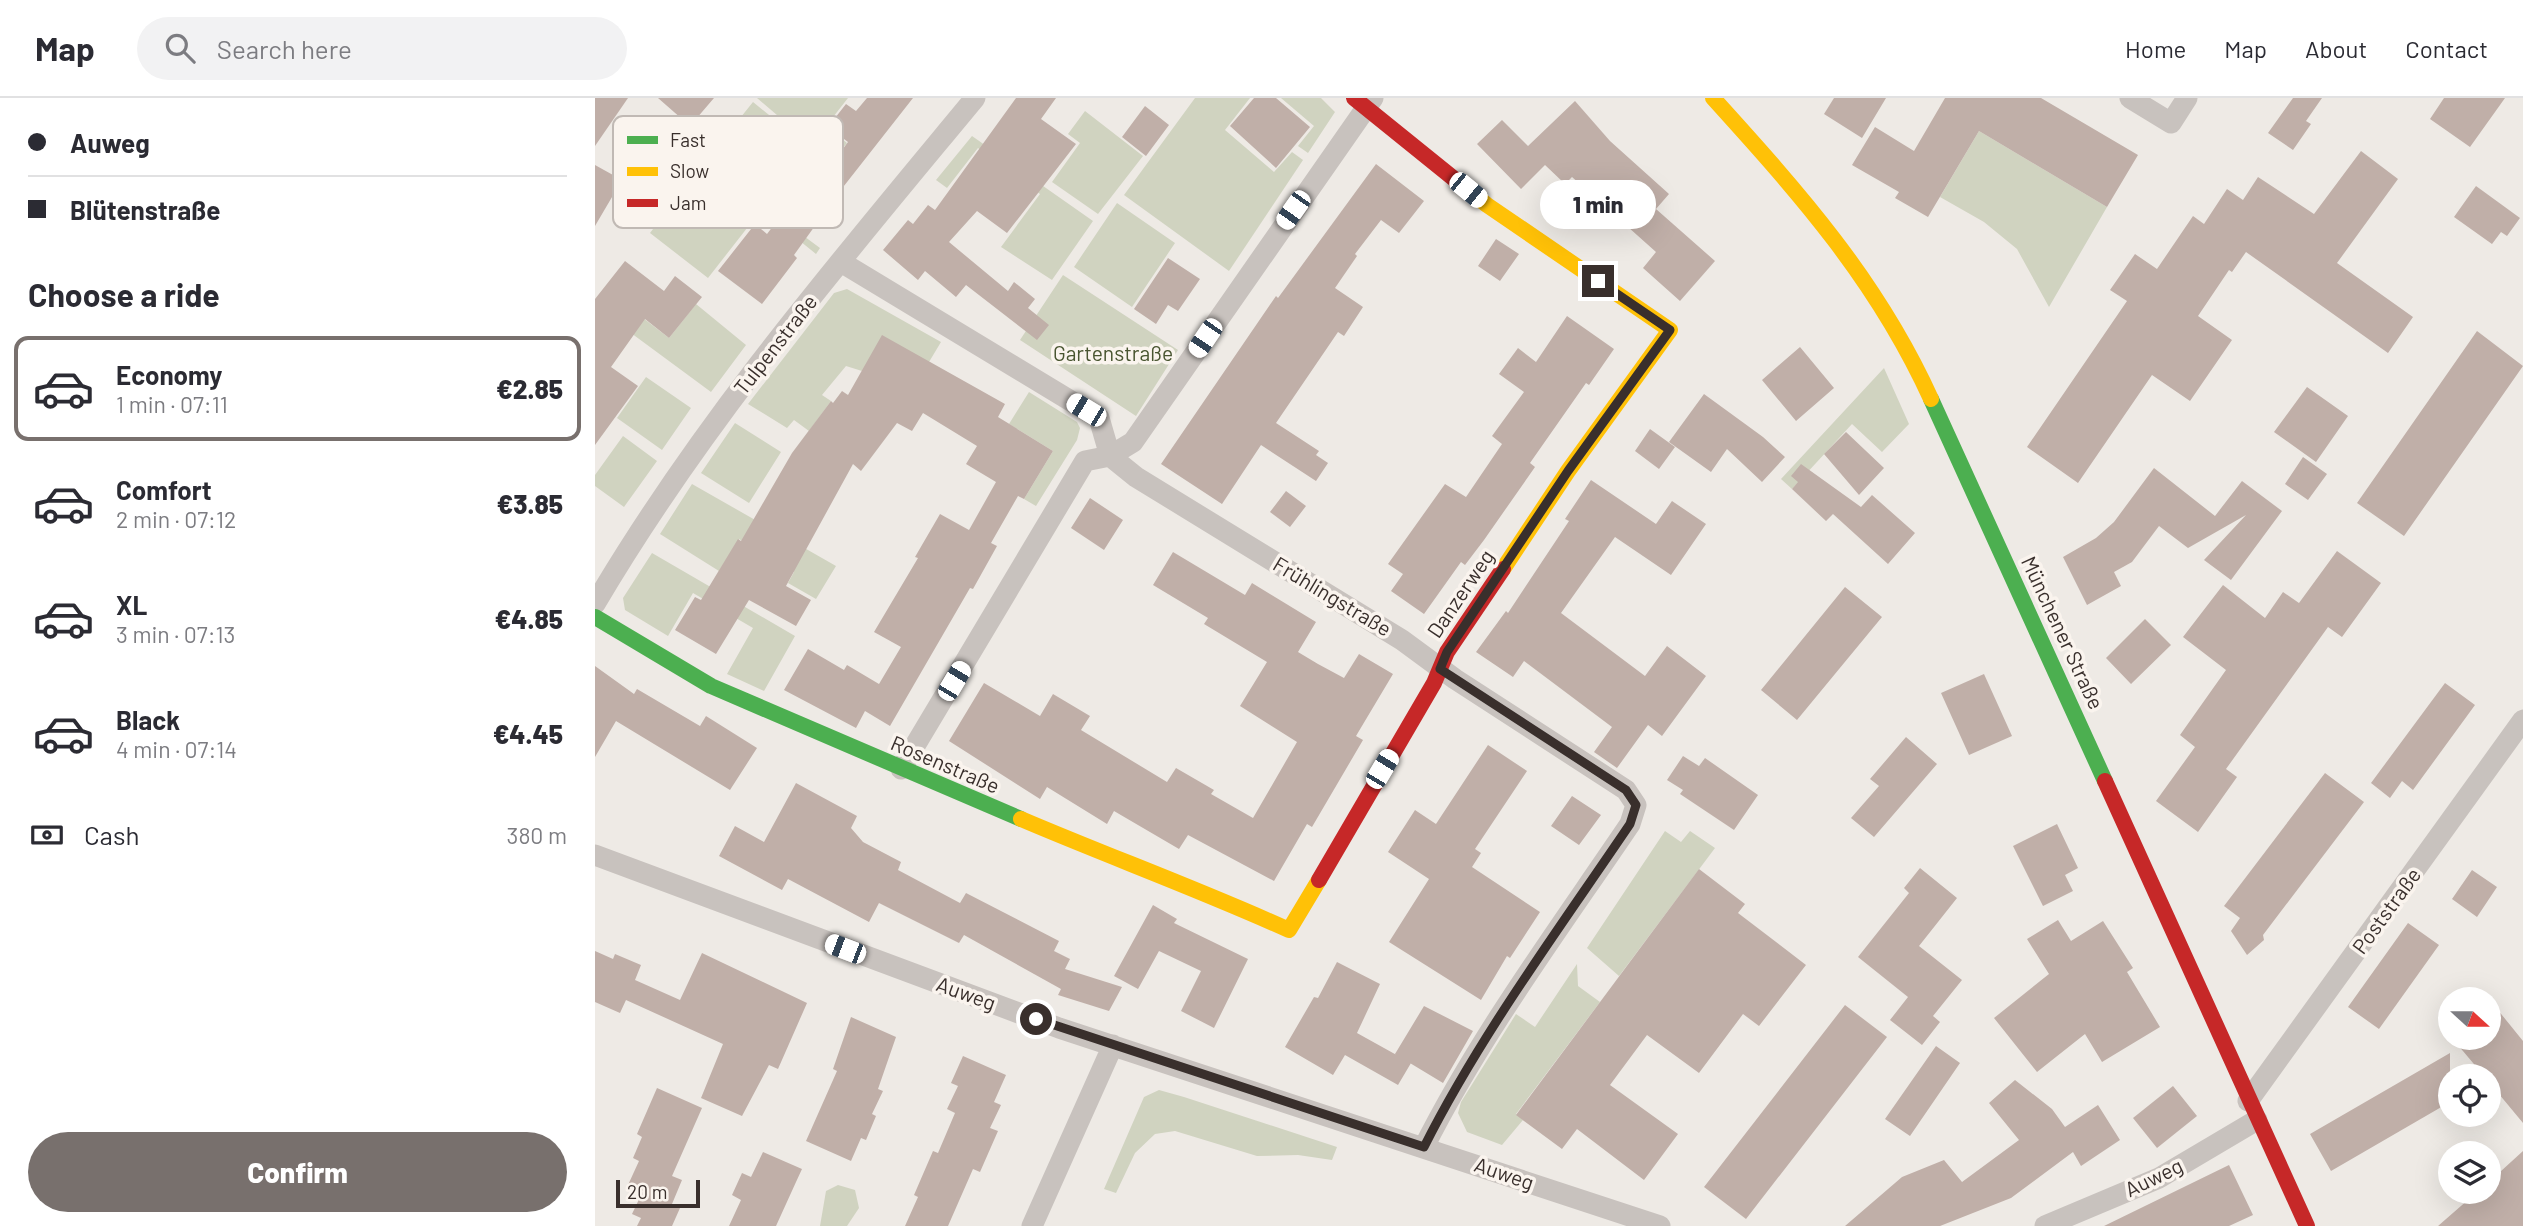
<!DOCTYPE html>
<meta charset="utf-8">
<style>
:root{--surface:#fff;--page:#f2f2f3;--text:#2b2b33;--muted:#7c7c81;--line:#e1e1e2;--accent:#78706d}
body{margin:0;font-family:Barlow,sans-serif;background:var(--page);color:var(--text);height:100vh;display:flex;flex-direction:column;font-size:26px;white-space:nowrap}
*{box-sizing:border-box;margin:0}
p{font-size:23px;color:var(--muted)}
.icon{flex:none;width:38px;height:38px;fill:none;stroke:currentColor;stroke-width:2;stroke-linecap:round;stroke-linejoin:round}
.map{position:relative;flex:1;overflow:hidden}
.details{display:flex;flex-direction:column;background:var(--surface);width:595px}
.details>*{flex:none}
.guide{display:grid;align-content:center;height:154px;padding:0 28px;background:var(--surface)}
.needle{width:46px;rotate:111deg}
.controls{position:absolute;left:1843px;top:889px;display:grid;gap:14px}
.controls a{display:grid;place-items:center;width:63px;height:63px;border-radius:50%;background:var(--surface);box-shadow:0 7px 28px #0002;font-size:35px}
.scale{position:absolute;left:21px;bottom:18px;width:84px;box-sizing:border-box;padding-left:7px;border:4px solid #392f2c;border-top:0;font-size:19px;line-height:24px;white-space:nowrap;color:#392f2c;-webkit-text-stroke:5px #faf4ee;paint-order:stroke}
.end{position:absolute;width:32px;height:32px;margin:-16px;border:9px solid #392f2c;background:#fff;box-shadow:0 0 0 4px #fff}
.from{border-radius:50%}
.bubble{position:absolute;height:49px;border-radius:24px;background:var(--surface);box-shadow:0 7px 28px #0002;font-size:23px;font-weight:800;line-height:49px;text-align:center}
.car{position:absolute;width:21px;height:42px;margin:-21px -10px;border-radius:9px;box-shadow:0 0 5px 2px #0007;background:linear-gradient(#fff 24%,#345 0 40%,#fff 0 76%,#345 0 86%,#fff 0)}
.guide b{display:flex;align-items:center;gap:24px;height:66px;font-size:26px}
.guide b+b{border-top:2px solid var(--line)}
.guide i{width:18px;height:18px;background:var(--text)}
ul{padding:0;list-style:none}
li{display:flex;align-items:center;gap:21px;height:105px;margin:0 14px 10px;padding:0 14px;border:4px solid transparent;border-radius:14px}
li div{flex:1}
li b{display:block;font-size:26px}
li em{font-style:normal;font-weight:800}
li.current{border-color:var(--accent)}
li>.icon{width:63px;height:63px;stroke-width:1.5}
h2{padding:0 28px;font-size:32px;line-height:84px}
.pay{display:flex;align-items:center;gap:18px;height:77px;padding:0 28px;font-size:26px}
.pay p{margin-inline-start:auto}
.action{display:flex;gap:14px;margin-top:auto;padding:14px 28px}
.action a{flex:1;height:80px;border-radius:42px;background:var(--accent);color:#fff;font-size:28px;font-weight:800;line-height:80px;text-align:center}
header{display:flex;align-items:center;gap:42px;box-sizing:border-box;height:98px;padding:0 35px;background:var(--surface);border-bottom:2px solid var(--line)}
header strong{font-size:33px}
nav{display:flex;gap:38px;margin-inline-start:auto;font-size:24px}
.search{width:490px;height:63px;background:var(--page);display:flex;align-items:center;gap:18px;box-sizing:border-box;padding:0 24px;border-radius:38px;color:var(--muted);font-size:26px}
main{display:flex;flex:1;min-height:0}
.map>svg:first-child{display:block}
.green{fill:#d0d3c0}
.building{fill:#c0afa8}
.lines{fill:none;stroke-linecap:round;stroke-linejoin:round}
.street{stroke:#c8c2be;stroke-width:21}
.fast{stroke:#4caf50;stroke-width:16}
.slow{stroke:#ffc107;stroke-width:16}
.jam{stroke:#c62828;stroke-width:16}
.route{stroke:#392f2c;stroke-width:9}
.labels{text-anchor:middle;stroke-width:7;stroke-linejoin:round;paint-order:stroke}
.street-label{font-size:21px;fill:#392f2c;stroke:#faf4ee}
.park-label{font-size:21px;fill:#495531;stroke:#faf4ee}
.key{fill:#faf4ee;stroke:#c0b9b4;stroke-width:2}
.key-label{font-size:19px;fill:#392f2c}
</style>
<header>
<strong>Map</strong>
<div class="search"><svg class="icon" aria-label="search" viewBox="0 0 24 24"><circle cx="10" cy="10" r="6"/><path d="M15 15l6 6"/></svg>Search here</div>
<nav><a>Home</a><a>Map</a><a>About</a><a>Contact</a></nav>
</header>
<main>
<section class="details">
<div class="guide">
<b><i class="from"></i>Auweg</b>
<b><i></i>Blütenstraße</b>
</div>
<h2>Choose a ride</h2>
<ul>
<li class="current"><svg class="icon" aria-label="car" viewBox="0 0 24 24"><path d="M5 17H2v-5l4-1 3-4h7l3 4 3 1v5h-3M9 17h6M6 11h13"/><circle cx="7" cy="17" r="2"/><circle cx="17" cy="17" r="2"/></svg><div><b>Economy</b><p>1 min · 07:11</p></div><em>€2.85</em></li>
<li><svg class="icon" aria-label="car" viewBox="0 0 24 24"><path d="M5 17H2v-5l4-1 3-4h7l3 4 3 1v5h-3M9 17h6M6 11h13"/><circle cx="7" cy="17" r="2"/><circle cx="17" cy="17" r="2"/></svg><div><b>Comfort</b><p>2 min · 07:12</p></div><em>€3.85</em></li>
<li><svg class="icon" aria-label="car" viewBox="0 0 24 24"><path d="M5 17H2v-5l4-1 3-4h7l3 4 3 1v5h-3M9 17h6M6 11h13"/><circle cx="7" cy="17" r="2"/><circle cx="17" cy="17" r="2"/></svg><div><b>XL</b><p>3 min · 07:13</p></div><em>€4.85</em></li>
<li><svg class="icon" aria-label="car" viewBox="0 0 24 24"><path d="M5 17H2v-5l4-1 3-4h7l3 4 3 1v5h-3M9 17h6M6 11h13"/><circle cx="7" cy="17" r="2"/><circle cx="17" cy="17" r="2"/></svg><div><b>Black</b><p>4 min · 07:14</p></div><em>€4.45</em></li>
</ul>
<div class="pay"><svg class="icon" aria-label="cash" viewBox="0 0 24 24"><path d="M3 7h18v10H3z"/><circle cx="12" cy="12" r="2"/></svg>Cash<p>380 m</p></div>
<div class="action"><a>Confirm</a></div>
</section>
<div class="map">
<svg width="1928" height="1128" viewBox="0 0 1928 1128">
<rect width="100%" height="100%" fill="#eeeae5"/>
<path class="green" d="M 162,0 L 253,0 L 231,28 L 252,45 L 237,64 Z
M 600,0 L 655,0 L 630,32 L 679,74 L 697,54 L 708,62 L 634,173 L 529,97 Z
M 686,0 L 726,0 L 740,14 L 713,55 L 703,48 L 719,28 Z
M 158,4 L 212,48 L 188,78 L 204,91 L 183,119 L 225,150 L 221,156 L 109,65 Z
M 490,13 L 548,58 L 503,116 L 457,84 L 485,45 L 473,36 Z
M 1384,33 L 1512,109 L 1454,209 L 1422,151 L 1389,124 L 1345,99 Z
M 377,38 L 498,123 L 457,182 L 406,149 L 445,96 L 383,50 L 352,90 L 341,82 Z
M 104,70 L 163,116 L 113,180 L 55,135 Z
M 522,105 L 580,145 L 537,209 L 479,169 Z
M 468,177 L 583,252 L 541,318 L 425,242 Z
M 252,191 L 346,244 L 334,264 L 267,273 L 251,268 L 227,297 L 236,303 L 214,333 L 199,322 L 192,330 L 153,306 L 239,195 Z
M 101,206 L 151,247 L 116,294 L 17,221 L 48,220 L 74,240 Z
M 1289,270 L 1314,326 L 1287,354 L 1257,326 L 1197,391 L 1186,381 Z
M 51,279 L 96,310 L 67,352 L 22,320 Z
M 434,294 L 482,324 L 485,330 L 482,342 L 441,408 L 429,401 L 458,353 L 414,326 Z
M 140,325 L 186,354 L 154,405 L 106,375 Z
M 28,338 L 62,363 L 29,409 L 0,388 L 0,377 Z
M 97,386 L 241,468 L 221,501 L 193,485 L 199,474 L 144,441 L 124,473 L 65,436 Z
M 57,455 L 200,538 L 169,593 L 132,576 L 158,530 L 98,495 L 73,538 L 30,512 L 28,500 Z
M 1070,733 L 1086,744 L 1095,733 L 1120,750 L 1024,878 L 992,850 Z
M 982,866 L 983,888 L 1005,904 L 921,1016 L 928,1022 L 907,1047 L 872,1034 L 863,1015 L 866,1004 L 921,916 L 940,929 Z
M 564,992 L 589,999 L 742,1049 L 737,1062 L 703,1057 L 662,1058 L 580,1033 L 560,1036 L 540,1055 L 521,1095 L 509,1091 L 549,999 Z
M 243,1087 L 260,1092 L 264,1110 L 252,1128 L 225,1128 L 231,1093 Z"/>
<path class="building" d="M 0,0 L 33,0 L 0,48 Z
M 63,0 L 119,0 L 95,28 Z
M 272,0 L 318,0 L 245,93 L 199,157 L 202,160 L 167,206 L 123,173 L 160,126 L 172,136 L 206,91 L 190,78 L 203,61 L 227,79 L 253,44 L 233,29 L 251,6 L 261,13 Z
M 421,0 L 461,0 L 446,21 L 481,46 L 412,135 L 382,113 L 354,144 L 413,193 L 419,184 L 440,201 L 433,210 L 454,227 L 442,242 L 371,187 L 361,199 L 330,173 L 323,182 L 288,152 L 313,122 L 318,126 L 333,107 L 340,112 Z
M 659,0 L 681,0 L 715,29 L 681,70 L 635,28 Z
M 1239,0 L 1291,0 L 1267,40 L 1229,16 Z
M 1350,0 L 1446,0 L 1543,57 L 1512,109 L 1384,33 L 1333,119 L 1300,100 L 1304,94 L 1257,67 L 1280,29 L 1319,53 Z
M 1698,0 L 1727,0 L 1711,23 L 1716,26 L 1698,52 L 1673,35 Z
M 1849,0 L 1910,0 L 1875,49 L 1835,21 Z
M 980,3 L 1015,43 L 1074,96 L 1061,111 L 1120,163 L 1085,203 L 1048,170 L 1061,154 L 977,79 L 970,86 L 950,67 L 926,91 L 882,46 L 907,22 L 933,48 Z
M 550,8 L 574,27 L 551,58 L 527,39 Z
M 1766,53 L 1803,81 L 1742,165 L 1818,219 L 1793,255 L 1651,154 L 1637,174 L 1634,172 L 1603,218 L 1637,242 L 1595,303 L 1557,277 L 1483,385 L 1432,349 L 1532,203 L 1515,192 L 1540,156 L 1562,171 L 1598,118 L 1609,126 L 1632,91 L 1648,102 L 1663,79 L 1719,116 Z
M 781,66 L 829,103 L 804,135 L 786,122 L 760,156 L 762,158 L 740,190 L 768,209 L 749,238 L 743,234 L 681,325 L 724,353 L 721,357 L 733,365 L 721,383 L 666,347 L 627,406 L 566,366 L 681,198 L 683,200 Z
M 0,67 L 27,82 L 0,128 Z
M 1881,88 L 1925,120 L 1912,138 L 1906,134 L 1897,146 L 1859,119 Z
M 901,141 L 924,156 L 905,183 L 883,168 Z
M 573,160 L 605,181 L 583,213 L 573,207 L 561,226 L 539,211 Z
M 30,163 L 69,193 L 80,178 L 107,199 L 74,240 L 50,221 L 16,269 L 43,288 L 0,347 L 0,201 Z
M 972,218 L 1019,251 L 994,287 L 991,285 L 935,365 L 940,369 L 889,442 L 870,467 L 866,464 L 829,516 L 796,493 L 808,476 L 793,466 L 850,386 L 871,399 L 907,346 L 897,338 L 929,294 L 904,276 L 923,250 L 941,264 Z
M 1882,233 L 1928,268 L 1809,438 L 1762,405 Z
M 287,237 L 410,306 L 403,319 L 458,353 L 429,401 L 423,398 L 396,445 L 402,448 L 378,491 L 375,490 L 295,628 L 270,613 L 261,630 L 189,592 L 213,551 L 249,572 L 252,567 L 284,586 L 306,549 L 279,534 L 323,460 L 320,459 L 345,416 L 374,432 L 401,384 L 371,366 L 382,348 L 328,315 L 317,333 L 302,325 L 266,373 L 258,366 L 191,488 L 216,502 L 201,528 L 154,502 L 121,556 L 80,532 L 100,499 L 106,502 L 143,441 L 146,443 L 197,355 L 236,303 L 238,305 L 247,293 L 253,297 Z
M 1205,249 L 1239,290 L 1201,323 L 1167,282 Z
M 1712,289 L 1753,318 L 1721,364 L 1679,334 Z
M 1109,296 L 1168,339 L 1190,359 L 1167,384 L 1132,351 L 1116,374 L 1074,344 Z
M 1055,331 L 1080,349 L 1064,371 L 1040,353 Z
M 1251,334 L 1289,370 L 1264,397 L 1229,356 Z
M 1708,359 L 1732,376 L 1713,402 L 1690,386 Z
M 1206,366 L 1266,409 L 1277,397 L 1320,435 L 1293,466 L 1238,416 L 1231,423 L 1197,391 L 1203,384 L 1196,378 Z
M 1559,370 L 1620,418 L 1647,383 L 1687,413 L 1636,482 L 1609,462 L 1651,417 L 1593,450 L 1564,428 L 1537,464 L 1519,474 L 1526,488 L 1492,507 L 1468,459 L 1501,440 L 1519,424 Z
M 996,382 L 1061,426 L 1077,403 L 1111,426 L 1076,477 L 1020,439 L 966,515 L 1050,578 L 1072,548 L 1111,578 L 1067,638 L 1053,627 L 1022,670 L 999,654 L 1017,629 L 929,563 L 918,579 L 881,554 L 911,513 L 913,515 L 974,423 L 970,421 Z
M 691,393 L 711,408 L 695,429 L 675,414 Z
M 495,400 L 528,422 L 509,452 L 476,430 Z
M 1742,453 L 1786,485 L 1747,539 L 1733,529 L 1631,671 L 1642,679 L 1603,734 L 1561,703 L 1600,649 L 1585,637 L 1631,572 L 1588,539 L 1628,487 L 1670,520 L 1688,494 L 1704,505 Z
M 578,454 L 650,497 L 657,485 L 721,524 L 703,554 L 723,566 L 749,580 L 764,556 L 798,576 L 761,638 L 768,642 L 717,729 L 712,726 L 679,783 L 593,737 L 584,751 L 519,713 L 512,726 L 452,689 L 445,701 L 354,643 L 389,585 L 445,618 L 458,596 L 495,618 L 486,632 L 572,684 L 581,670 L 619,692 L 616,696 L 658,720 L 702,644 L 645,608 L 672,564 L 609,526 L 613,520 L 558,487 Z
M 1250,489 L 1287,519 L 1202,622 L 1166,592 Z
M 1550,521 L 1576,547 L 1536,586 L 1511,560 Z
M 0,568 L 39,596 L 42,591 L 105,628 L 111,618 L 162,650 L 135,692 L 21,623 L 0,659 Z
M 1389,576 L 1417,638 L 1374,657 L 1346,595 Z
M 1850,585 L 1880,607 L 1818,692 L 1807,683 L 1795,700 L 1776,685 Z
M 1311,639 L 1342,666 L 1279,739 L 1256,720 L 1284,688 L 1275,681 Z
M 893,647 L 932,673 L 880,751 L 886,755 L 877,769 L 945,814 L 915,860 L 912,858 L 886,902 L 794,844 L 834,781 L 793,754 L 820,712 L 841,726 Z
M 1088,658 L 1104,668 L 1110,660 L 1163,697 L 1139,732 L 1085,696 L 1088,692 L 1072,682 Z
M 1730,675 L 1769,704 L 1668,837 L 1669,842 L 1652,857 L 1636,833 L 1645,820 L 1629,808 Z
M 201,685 L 262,718 L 256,730 L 268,744 L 306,764 L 303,772 L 365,805 L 371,795 L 464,843 L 459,853 L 475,861 L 470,871 L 527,889 L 514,913 L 463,897 L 466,891 L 369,837 L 364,845 L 284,805 L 274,824 L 193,781 L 187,792 L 124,758 L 140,728 L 169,744 Z
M 977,698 L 1006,717 L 984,747 L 956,728 Z
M 1462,726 L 1483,770 L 1470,777 L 1478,793 L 1448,808 L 1418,748 Z
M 1325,770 L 1362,800 L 1324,848 L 1367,882 L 1338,918 L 1345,924 L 1327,947 L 1295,922 L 1313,899 L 1263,859 L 1314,795 L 1309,790 Z
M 1104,771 L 1150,806 L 1143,815 L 1211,867 L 1164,928 L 1148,916 L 1104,975 L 1052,937 L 1015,987 L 1083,1036 L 1049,1082 L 982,1031 L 967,1051 L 921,1017 Z
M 1877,772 L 1902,789 L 1882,819 L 1857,801 Z
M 558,807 L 582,821 L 579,825 L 653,861 L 619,930 L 586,913 L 606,873 L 564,853 L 543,891 L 519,878 Z
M 1463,822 L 1476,843 L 1508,823 L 1538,870 L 1532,874 L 1565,929 L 1507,964 L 1490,936 L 1442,974 L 1399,920 L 1454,876 L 1432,841 Z
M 1813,825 L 1844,847 L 1784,931 L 1753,909 Z
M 0,853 L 18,861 L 20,856 L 46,867 L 40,882 L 85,902 L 107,855 L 212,905 L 183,971 L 174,967 L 147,1018 L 106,1000 L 128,946 L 31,902 L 25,915 L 0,904 Z
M 742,864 L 785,886 L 762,935 L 816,965 L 803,987 L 750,957 L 738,977 L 690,949 L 719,899 L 723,900 Z
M 1894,901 L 1928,943 L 1928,1025 L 1894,984 L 1894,978 L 1889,978 L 1857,940 L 1894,940 Z
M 1250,907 L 1292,939 L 1151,1121 L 1109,1089 Z
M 829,908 L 878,933 L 848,985 L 800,956 Z
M 256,919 L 301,939 L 283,991 L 288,993 L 277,1016 L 281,1018 L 271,1042 L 266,1040 L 256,1063 L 211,1043 L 242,973 L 238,971 Z
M 1341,948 L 1365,965 L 1315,1038 L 1290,1021 Z
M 1855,955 L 1855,1004 L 1736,1073 L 1715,1036 Z
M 368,958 L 411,977 L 399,1004 L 406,1007 L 395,1030 L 403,1033 L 385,1074 L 378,1071 L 353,1128 L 310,1128 L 323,1099 L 319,1097 L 338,1053 L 343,1055 L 360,1015 L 352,1011 L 363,988 L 356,985 Z
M 1420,982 L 1457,1011 L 1470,1029 L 1503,1007 L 1525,1042 L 1486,1068 L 1478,1054 L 1416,1100 L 1345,1128 L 1250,1128 L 1307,1079 L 1349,1062 L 1367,1084 L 1424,1042 L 1394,1005 Z
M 1578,988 L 1602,1018 L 1562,1050 L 1538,1020 Z
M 62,990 L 107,1010 L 77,1078 L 87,1082 L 77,1106 L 85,1110 L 77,1128 L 42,1128 L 46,1120 L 37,1116 L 48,1093 L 33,1087 L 44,1063 L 38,1060 L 47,1039 L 42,1036 Z
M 1928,1053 L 1928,1128 L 1843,1128 L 1882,1094 L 1894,1094 L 1894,1084 Z
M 168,1054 L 207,1071 L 201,1084 L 181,1128 L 134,1128 L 146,1102 L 137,1097 L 147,1075 L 156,1079 Z
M 1634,1067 L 1658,1117 L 1634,1128 L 1509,1128 Z"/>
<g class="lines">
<path class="street" d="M 1535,0 L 1576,25 L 1592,0
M 246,164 L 504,320 L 515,358 L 541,379 L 807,542 L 860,581 L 1031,692 L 1041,707 L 1035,726 C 964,831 886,936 829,1049
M 0,506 C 107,324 246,162 380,0
M 306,671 L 490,363 L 515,358 L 538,344 L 778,0
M 0,757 L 464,930 L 1065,1128
M 1653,1003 L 1928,622
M 437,1128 L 518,947
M 1450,1128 L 1564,1080 L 1662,1022"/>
<path class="fast" d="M 1336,301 L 1510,683
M 0,519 L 116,588 L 426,721"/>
<path class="slow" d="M 1118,0 C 1204,95 1282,182 1336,301
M 863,84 L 892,107 L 1075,232 L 973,373 L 908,471
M 426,721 C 515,759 606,792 694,832 L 724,782"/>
<path class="jam" d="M 759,0 L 863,84
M 1510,683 L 1712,1128
M 724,782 L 839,585 L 852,554 L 908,471"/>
</g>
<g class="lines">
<path class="route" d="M 441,921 L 829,1049 C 886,936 964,831 1035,726 L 1041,707 L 1031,692 L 845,571 L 852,554 L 973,373 L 1075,232 L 1003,183"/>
</g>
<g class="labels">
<g class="street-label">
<text transform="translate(181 247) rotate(-52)" y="7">Tulpenstraße</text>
<text transform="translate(866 496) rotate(-56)" y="7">Danzerweg</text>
<text transform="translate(737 499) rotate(31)" y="7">Frühlingstraße</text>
<text transform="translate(1467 535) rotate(65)" y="7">Münchener Straße</text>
<text transform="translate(350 667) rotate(23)" y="7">Rosenstraße</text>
<text transform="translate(1792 813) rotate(-54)" y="7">Poststraße</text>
<text transform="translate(371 896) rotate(20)" y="7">Auweg</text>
<text transform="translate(909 1076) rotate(19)" y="7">Auweg</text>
<text transform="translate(1559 1080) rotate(-26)" y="7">Auweg</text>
</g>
<g class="park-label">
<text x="518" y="263">Gartenstraße</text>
</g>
</g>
<rect x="18" y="18" width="230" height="112" rx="10" class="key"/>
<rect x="32" y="38" width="31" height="8" fill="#4caf50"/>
<rect x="32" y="69" width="31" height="9" fill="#ffc107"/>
<rect x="32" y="101" width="31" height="8" fill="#c62828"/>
<g class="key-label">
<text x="75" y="49">Fast</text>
<text x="75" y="80">Slow</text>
<text x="75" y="112">Jam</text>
</g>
</svg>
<div class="controls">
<a><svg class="needle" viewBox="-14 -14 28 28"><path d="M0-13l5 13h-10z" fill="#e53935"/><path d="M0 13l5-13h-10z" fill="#7c7c81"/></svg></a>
<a><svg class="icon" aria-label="locate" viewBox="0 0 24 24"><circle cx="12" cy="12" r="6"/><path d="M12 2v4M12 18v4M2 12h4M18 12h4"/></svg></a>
<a><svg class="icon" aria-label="layers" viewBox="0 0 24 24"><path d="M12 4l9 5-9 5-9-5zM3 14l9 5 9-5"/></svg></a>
</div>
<div class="scale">20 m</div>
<i class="end from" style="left:441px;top:921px"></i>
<i class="end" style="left:1003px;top:183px"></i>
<div class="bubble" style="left:945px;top:82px;width:116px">1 min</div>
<i class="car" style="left:873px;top:92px;rotate:129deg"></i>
<i class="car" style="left:698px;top:112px;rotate:215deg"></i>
<i class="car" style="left:610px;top:240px;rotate:214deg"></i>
<i class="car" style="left:491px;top:312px;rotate:301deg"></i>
<i class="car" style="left:359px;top:583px;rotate:31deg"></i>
<i class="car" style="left:787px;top:671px;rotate:31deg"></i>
<i class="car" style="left:250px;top:851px;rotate:291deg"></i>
</div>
</main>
